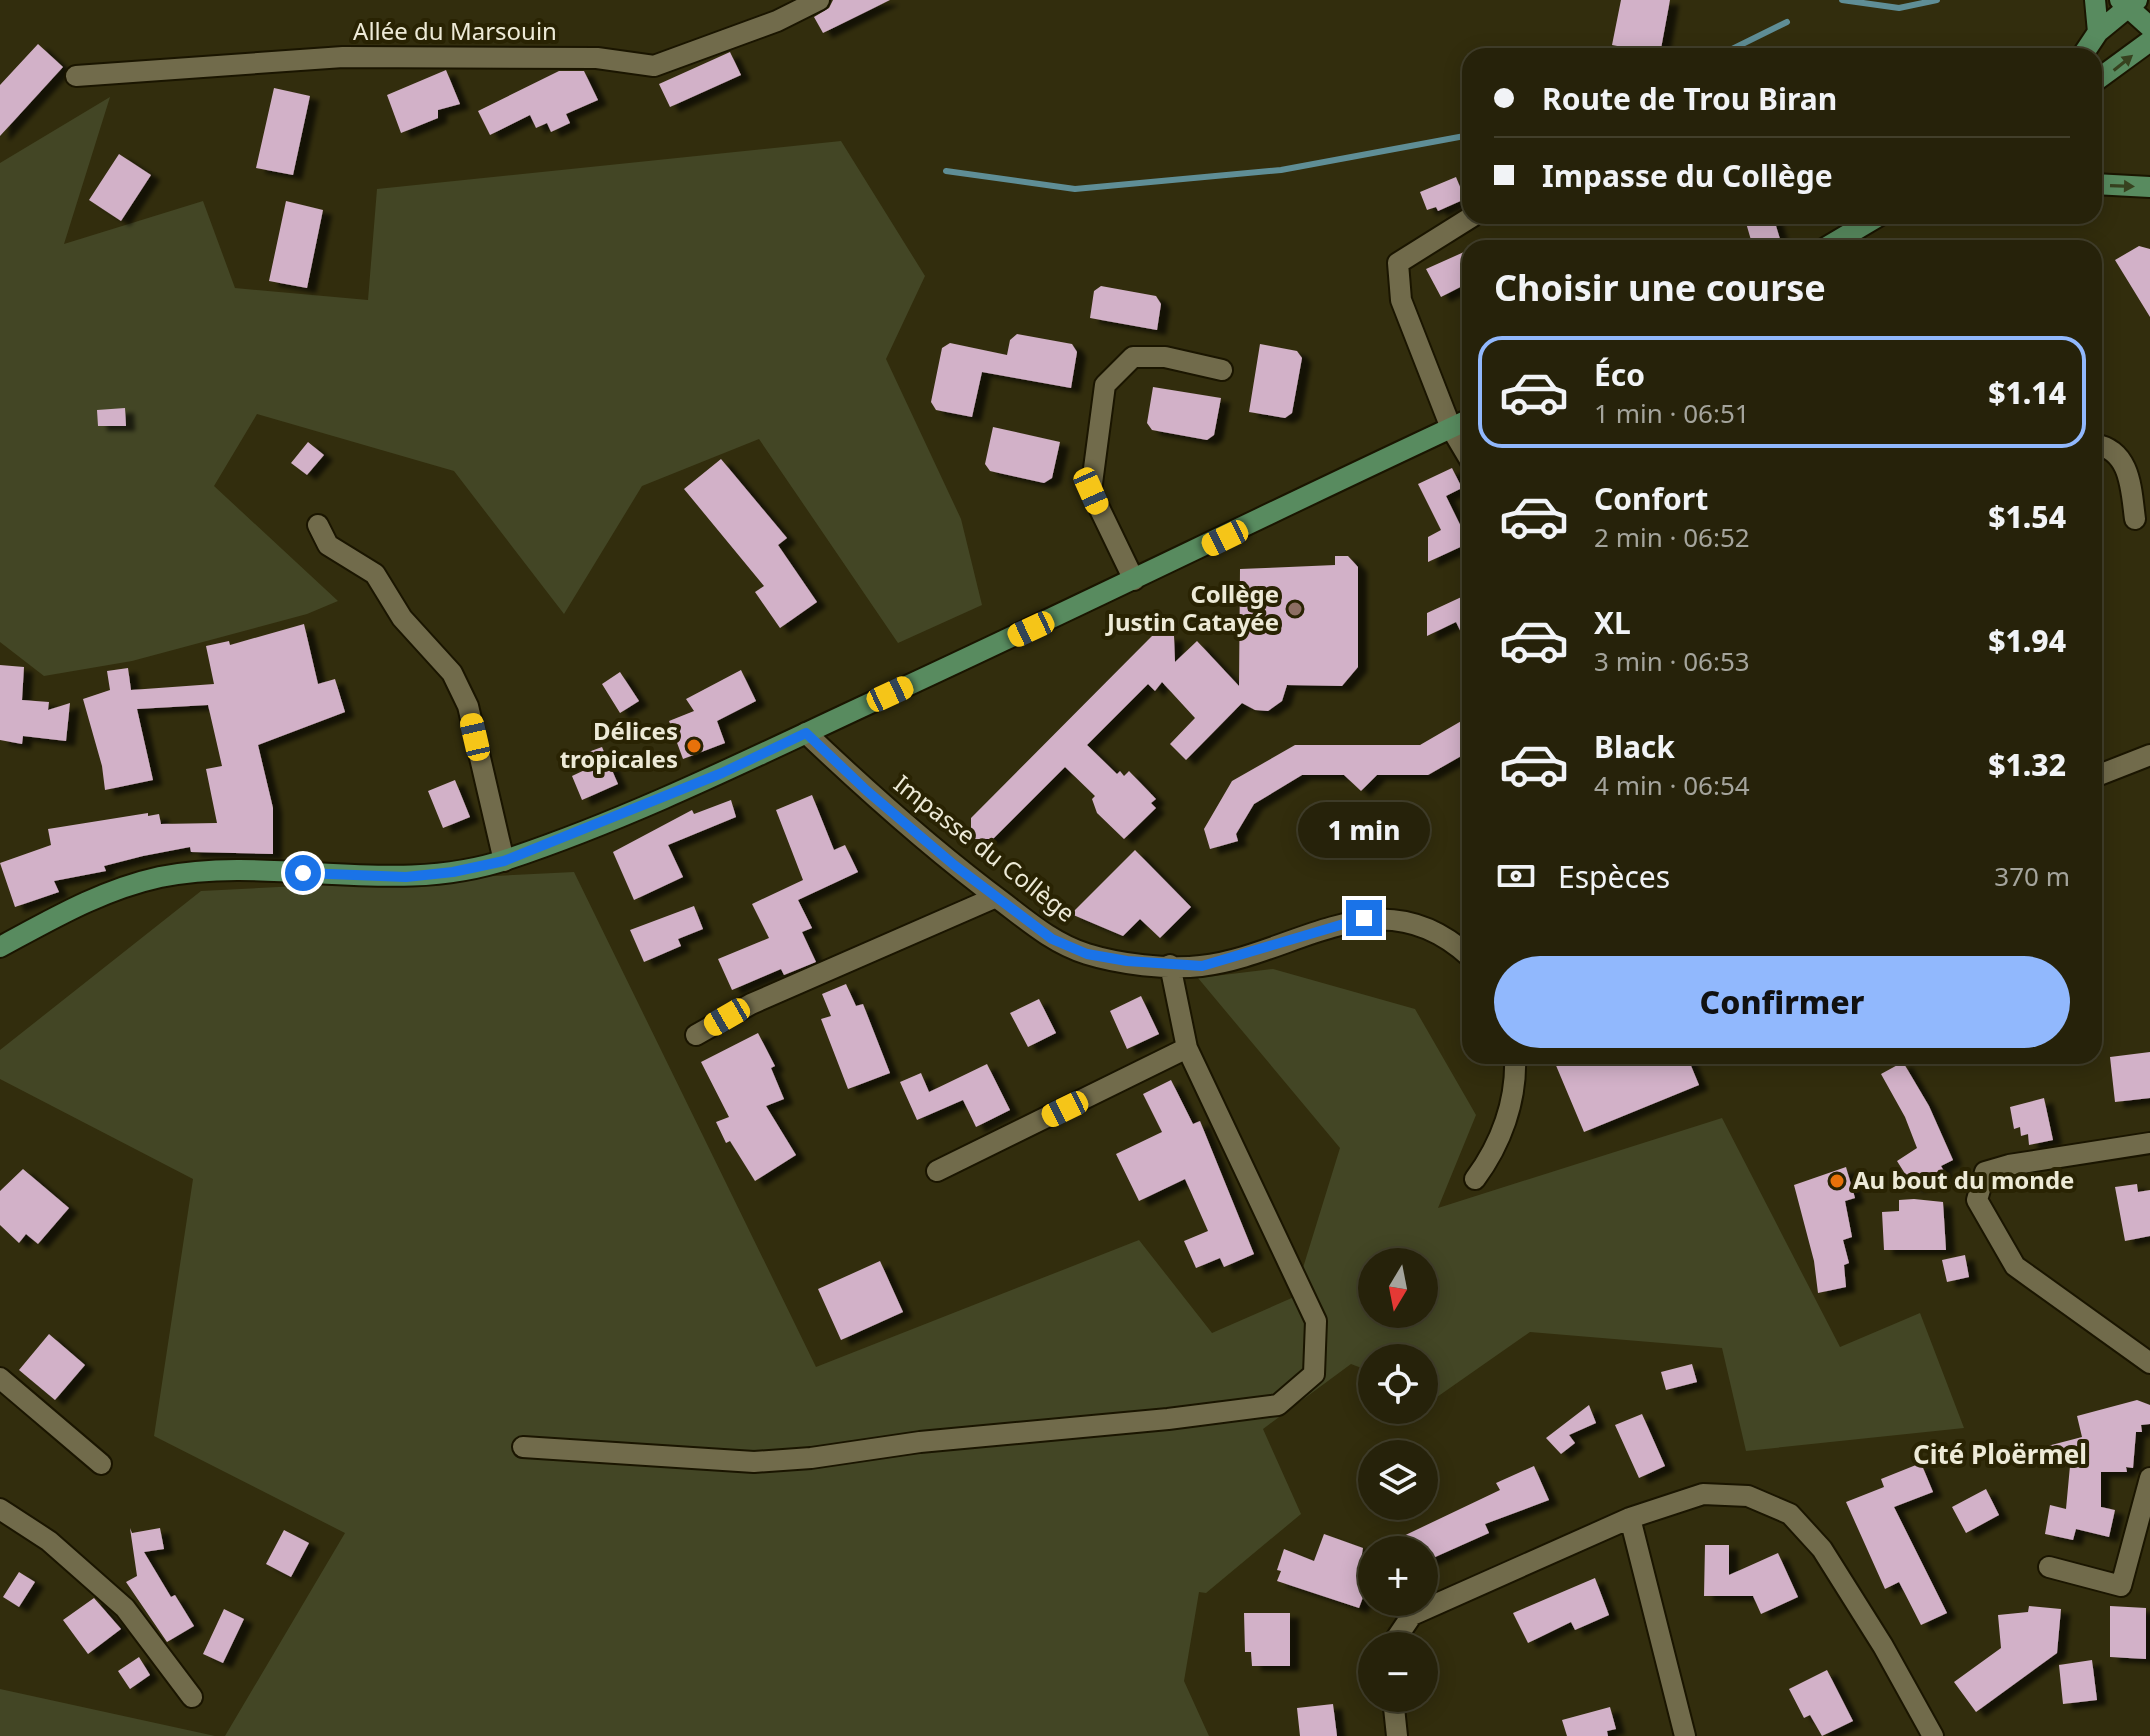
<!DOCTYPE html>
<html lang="fr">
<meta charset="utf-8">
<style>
:root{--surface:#26220a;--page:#2e2a13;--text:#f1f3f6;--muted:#a4a49c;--line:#423f2b;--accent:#91b8fd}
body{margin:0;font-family:"Noto Sans",sans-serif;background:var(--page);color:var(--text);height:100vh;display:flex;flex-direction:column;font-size:30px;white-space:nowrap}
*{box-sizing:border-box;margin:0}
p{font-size:26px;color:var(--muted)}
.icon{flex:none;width:44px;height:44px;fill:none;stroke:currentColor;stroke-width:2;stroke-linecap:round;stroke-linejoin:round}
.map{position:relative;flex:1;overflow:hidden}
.drawer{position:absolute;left:1462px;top:240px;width:640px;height:824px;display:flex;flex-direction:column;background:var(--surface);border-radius:24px;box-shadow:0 4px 20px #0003,0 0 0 2px var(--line)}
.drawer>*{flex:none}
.top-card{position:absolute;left:1462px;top:48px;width:640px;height:176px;border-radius:24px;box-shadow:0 4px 20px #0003,0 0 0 2px var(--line);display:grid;align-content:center;height:176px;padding:0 32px;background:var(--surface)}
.needle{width:52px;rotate:190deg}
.buttons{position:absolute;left:1358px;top:1248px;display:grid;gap:16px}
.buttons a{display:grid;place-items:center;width:80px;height:80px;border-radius:50%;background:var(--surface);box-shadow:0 4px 20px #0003,0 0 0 2px var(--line);font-size:40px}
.end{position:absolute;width:36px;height:36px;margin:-18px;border:10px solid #1a73e8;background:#fff;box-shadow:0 0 0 4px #fff}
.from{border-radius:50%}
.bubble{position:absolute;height:56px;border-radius:28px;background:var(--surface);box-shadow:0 4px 20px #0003,0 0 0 2px var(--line);font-size:26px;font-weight:800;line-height:56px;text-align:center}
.car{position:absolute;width:24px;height:48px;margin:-24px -12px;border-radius:10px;box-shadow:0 0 6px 2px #0007;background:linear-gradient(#f5c518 24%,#345 0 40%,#f5c518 0 76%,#345 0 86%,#f5c518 0)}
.top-card b{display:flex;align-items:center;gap:28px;height:76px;font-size:30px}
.top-card b+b{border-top:2px solid var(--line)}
.top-card i{width:20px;height:20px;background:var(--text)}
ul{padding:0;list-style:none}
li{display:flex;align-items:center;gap:24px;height:112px;margin:0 16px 12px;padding:0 16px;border:4px solid transparent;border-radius:24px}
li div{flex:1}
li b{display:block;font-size:30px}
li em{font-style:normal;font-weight:800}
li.on{border-color:var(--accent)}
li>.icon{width:72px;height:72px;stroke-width:1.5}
h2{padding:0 32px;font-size:36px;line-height:96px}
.pay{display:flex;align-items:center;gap:20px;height:88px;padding:0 32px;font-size:30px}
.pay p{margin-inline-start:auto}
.action{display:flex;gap:16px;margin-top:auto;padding:16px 32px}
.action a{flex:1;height:92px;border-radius:48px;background:var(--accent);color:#111;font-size:32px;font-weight:800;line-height:92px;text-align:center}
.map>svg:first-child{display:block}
.green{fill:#434625;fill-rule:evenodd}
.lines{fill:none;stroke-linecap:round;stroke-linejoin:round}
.stream{stroke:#5f8e96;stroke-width:6}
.building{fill:#d2b1c8;filter:url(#shadow)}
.street-casing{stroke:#1a1500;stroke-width:24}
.secondary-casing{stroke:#1a1500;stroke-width:24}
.street{stroke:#716b4b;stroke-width:20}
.secondary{stroke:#588b5f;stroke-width:20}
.oneway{fill:#37421f}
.route{stroke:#1a73e8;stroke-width:10}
.education-dot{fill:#8d6e63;stroke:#292303;stroke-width:3}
.food-dot{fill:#e8710a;stroke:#292303;stroke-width:3}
.labels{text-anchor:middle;stroke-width:8;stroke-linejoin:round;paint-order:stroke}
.street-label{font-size:24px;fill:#edead7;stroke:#292303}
.poi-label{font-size:24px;font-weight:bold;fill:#edead7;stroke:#292303;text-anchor:end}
.neighbourhood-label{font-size:26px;font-weight:bold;fill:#edead7;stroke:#292303}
</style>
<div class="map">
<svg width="2150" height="1736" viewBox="0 0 2150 1736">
<defs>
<filter id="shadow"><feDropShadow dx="9" dy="5" stdDeviation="2" flood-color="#0009"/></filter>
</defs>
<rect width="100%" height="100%" fill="#322d0d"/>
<path class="green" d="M 110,97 L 64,244 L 203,201 L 235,288 L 368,300 L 377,189 L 841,141 L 925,276 L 886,359 L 961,519 L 982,605 L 898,643 L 759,439 L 642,486 L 564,614 L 454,471 L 257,414 L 214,486 L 338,601 L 307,614 L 132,661 L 44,676 L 0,642 L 0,163 Z
M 574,872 L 816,1367 L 1139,1240 L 1212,1333 L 1294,1297 L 1340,1148 L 1198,978 L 1273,969 L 1415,1009 L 1476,1115 L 1438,1208 L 1722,1118 L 1840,1347 L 1920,1313 L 1964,1428 L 1746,1451 L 1722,1348 L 1530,1332 L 1437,1397 L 1424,1392 L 1424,1358 L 1372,1358 L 1372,1372 L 1351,1364 L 1263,1429 L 1301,1514 L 1206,1593 L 1199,1592 L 1184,1681 L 1209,1736 L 225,1736 L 345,1533 L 154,1436 L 193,1179 L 0,1079 L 0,1050 L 201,891 ZM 1372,1262 L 1424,1262 L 1424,1314 L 1372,1314 Z
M 0,1689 L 215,1736 L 0,1736 Z"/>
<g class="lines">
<path class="stream" d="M 1842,0 L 1899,8 L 1937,0
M 1718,56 L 1787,22
M 946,171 L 1075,189 L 1281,170 L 1470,135"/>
</g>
<path class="building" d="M 833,0 L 890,0 L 823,33 L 814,17 L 829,8 Z
M 1621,0 L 1670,0 L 1660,54 L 1612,45 Z
M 38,44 L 63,67 L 0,136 L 0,85 Z
M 730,52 L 741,75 L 670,107 L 659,84 Z
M 446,70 L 460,104 L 438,110 L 438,118 L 401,133 L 387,95 Z
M 559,71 L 584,71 L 598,100 L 566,114 L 570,123 L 551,132 L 547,123 L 536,128 L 530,115 L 490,135 L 478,111 Z
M 274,88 L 310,96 L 293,175 L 256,168 Z
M 119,154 L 151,175 L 121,221 L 89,200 Z
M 1456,177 L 1465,199 L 1438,211 L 1436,207 L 1427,210 L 1420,192 Z
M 286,201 L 323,210 L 307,288 L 269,281 Z
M 1744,216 L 1773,216 L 1780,239 L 1753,247 Z
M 2139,246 L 2150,249 L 2150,317 L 2115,260 Z
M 1464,252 L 1470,265 L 1470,282 L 1441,297 L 1426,269 Z
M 1101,286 L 1156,296 L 1161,304 L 1157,330 L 1090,318 L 1094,291 Z
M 1017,334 L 1072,344 L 1077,352 L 1071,388 L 982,372 L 972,417 L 936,410 L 931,402 L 942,348 L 950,343 L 1007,355 L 1010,340 Z
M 1260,344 L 1297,351 L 1302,358 L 1292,413 L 1285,418 L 1249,412 Z
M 1153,387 L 1221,398 L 1214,435 L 1207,440 L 1152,430 L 1147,423 Z
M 125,408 L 126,426 L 98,426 L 97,410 Z
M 993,427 L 1060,442 L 1052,478 L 1044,483 L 990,471 L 985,464 Z
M 308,442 L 324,455 L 307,475 L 291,463 Z
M 721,459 L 787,538 L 778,545 L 817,602 L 780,628 L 755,592 L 764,586 L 684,489 Z
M 1452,468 L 1462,488 L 1446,496 L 1469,543 L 1428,562 L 1428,537 L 1441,530 L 1418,484 Z
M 1335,556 L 1348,556 L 1358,567 L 1358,667 L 1342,686 L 1287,685 L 1282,701 L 1268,711 L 1255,710 L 1242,703 L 1186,760 L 1170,744 L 1195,718 L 1162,682 L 1155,691 L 1148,684 L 1087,745 L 1117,774 L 1120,771 L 1124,776 L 1129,771 L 1156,799 L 1151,803 L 1156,808 L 1124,839 L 1097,813 L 1092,799 L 1095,796 L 1065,767 L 993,839 L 971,839 L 971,818 L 1152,636 L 1174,636 L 1175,662 L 1197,641 L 1239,686 L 1240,569 L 1335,565 Z
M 1470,593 L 1470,651 L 1456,622 L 1427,636 L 1427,613 Z
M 304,624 L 318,684 L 335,679 L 345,712 L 258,745 L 273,808 L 273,854 L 191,852 L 190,847 L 143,856 L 104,866 L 106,871 L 54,881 L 59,892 L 15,907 L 0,863 L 51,845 L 48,829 L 148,813 L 148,816 L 159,814 L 161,824 L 217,823 L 206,769 L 222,766 L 208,705 L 137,709 L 153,780 L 105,790 L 102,766 L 83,699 L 110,690 L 107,671 L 128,668 L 131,690 L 214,684 L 206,646 L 229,641 L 230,645 Z
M 0,665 L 24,667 L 22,700 L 49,702 L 48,710 L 70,703 L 66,741 L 23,736 L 22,744 L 0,740 Z
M 741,670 L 756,701 L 717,721 L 725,743 L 683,759 L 669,721 L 694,711 L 686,699 Z
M 620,672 L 639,701 L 620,713 L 602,684 Z
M 1470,716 L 1470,751 L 1428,775 L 1377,775 L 1361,791 L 1344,775 L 1302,775 L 1254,804 L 1236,834 L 1238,841 L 1210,849 L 1204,829 L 1232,781 L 1295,745 L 1420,745 Z
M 602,747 L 618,784 L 582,800 L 572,776 L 589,768 L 583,754 Z
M 455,780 L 470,817 L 443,828 L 428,791 Z
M 812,795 L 834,850 L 845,845 L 858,872 L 798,900 L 812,928 L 802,932 L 816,962 L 784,975 L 781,969 L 732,990 L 718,959 L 769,938 L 752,904 L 803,880 L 776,810 Z
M 731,800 L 736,817 L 668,845 L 683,877 L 634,900 L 613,852 L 692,810 L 694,814 Z
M 1135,850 L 1191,907 L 1160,938 L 1140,919 L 1123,936 L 1071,914 Z
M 694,906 L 703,929 L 678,939 L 681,946 L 644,962 L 630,930 Z
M 846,984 L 856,1006 L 863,1004 L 890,1073 L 848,1089 L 821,1019 L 831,1016 L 822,994 Z
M 1141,996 L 1159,1034 L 1127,1049 L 1110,1011 Z
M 1039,999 L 1056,1033 L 1028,1047 L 1010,1013 Z
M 758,1033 L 775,1066 L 771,1068 L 784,1099 L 766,1106 L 796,1155 L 755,1181 L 730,1141 L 726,1143 L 716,1122 L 729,1117 L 701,1062 Z
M 2150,1052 L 2150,1098 L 2115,1102 L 2110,1057 Z
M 1552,1056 L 1687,1056 L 1699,1085 L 1584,1132 Z
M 1903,1062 L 1929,1106 L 1953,1160 L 1941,1166 L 1945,1173 L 1914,1188 L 1897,1161 L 1917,1148 L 1905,1117 L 1881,1074 Z
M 987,1064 L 1010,1110 L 976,1127 L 963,1100 L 917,1120 L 900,1082 L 921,1073 L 929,1092 Z
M 1171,1080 L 1193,1124 L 1200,1121 L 1254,1254 L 1224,1267 L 1220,1258 L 1196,1268 L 1184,1241 L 1208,1231 L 1185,1179 L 1139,1201 L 1116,1154 L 1162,1132 L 1143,1094 Z
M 2044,1098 L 2053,1140 L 2029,1145 L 2028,1134 L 2021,1136 L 2020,1127 L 2014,1129 L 2010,1107 Z
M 1846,1167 L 1855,1198 L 1845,1201 L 1852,1237 L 1843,1240 L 1849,1263 L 1844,1265 L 1846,1287 L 1818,1293 L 1814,1261 L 1794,1185 Z
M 23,1169 L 69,1208 L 38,1244 L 26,1234 L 19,1243 L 0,1225 L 0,1191 Z
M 2137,1184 L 2138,1192 L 2150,1190 L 2150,1236 L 2125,1241 L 2115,1187 Z
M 1914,1199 L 1943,1202 L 1946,1250 L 1884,1250 L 1882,1212 L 1899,1211 L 1899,1200 Z
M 1965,1255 L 1969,1277 L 1947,1282 L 1942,1260 Z
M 880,1261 L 903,1312 L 841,1340 L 818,1289 Z
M 49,1334 L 85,1365 L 55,1400 L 19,1370 Z
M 1692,1364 L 1697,1382 L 1666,1390 L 1661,1372 Z
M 2137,1400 L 2150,1405 L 2150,1424 L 2141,1425 L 2142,1432 L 2136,1432 L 2133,1468 L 2126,1467 L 2127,1472 L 2101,1472 L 2101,1507 L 2115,1510 L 2109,1537 L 2076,1529 L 2073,1540 L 2045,1534 L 2050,1505 L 2066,1509 L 2071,1455 L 2036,1449 L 2082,1437 L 2077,1416 Z
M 1589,1405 L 1596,1423 L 1569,1435 L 1575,1443 L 1561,1454 L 1546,1438 Z
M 1642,1414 L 1665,1466 L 1639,1478 L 1615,1425 Z
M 1921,1463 L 1933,1492 L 1894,1507 L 1947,1613 L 1921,1625 L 1899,1582 L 1885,1589 L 1846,1502 L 1884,1487 L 1881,1479 Z
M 1534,1466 L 1549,1500 L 1485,1524 L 1489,1533 L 1424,1562 L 1424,1550 L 1374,1550 L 1500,1490 L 1496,1483 Z
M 1986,1489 L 1999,1515 L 1966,1533 L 1952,1507 Z
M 130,1528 L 132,1533 L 160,1528 L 164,1549 L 144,1552 L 171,1597 L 175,1595 L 194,1626 L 167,1642 L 126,1582 L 137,1576 Z
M 284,1530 L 309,1543 L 291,1577 L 266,1564 Z
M 1324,1534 L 1363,1548 L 1358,1577 L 1369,1581 L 1359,1608 L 1277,1581 L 1281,1571 L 1277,1570 L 1284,1549 L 1314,1561 Z
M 1705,1545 L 1729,1545 L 1729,1575 L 1778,1553 L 1798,1597 L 1761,1614 L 1753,1596 L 1704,1596 Z
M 19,1572 L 35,1582 L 19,1607 L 3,1597 Z
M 1595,1578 L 1609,1615 L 1575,1630 L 1571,1622 L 1528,1643 L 1513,1613 Z
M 94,1598 L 121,1629 L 88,1654 L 63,1620 Z
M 2029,1606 L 2061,1609 L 2057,1653 L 1976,1712 L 1954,1682 L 2001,1648 L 1998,1615 L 2028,1612 Z
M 2110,1606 L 2146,1608 L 2146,1659 L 2110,1657 Z
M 224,1609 L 244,1619 L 223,1663 L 203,1654 Z
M 1244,1613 L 1290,1613 L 1290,1666 L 1252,1666 L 1251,1652 L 1245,1652 Z
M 139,1657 L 150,1675 L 130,1689 L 118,1671 Z
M 2092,1660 L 2097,1700 L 2063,1704 L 2059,1665 Z
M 1827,1670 L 1853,1721 L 1822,1736 L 1810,1715 L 1804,1718 L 1789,1689 Z
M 1333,1704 L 1337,1736 L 1300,1736 L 1297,1708 Z
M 1610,1707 L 1616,1729 L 1607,1731 L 1608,1736 L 1567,1736 L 1562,1720 Z"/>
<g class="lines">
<defs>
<path id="street" d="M 76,76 L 343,57 L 597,58 L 654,66 L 777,21 L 819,0
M 2094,444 C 2131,450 2131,489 2135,519
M 1470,460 L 1451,428 L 1401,300 L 1398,263 L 1473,216
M 318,525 L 328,545 L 375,574 L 402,618 L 452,673 L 468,706 L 504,861
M 1134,580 L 1091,491 L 1105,385 L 1133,357 L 1165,357 L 1222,370
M 806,733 C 869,793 934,851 1004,903 C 1030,923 1055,944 1087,954 C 1119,964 1167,970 1201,966 C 1296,955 1379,873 1470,957
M 2094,777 L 2150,755
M 696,1035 L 751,1004 L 996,897
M 2150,1143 L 2009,1165 L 1985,1172 L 1977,1200 L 2015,1266 L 2150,1363
M 937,1171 L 1187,1048
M 1475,1179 C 1501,1144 1517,1101 1515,1056
M 0,1378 L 101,1464
M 523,1447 L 754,1462 L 811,1458 L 920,1442 L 1168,1419 L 1278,1405 L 1314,1374 L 1316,1321 L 1187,1048 L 1170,965
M 0,1509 L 49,1541 L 125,1608 L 192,1697
M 1630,1518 L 1685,1736
M 2049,1567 L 2121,1586 L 2150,1478
M 1391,1646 L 1412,1615 L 1630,1518 L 1703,1494 L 1748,1496 L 1790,1514 L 1822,1549 L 1883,1646 L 1933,1736
M 1393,1698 L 1397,1736"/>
<path id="secondary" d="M 2095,0 L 2098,32
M 2120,0 L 2150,27
M 2082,56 L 2098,32 L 2137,0
M 2094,82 L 2150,41
M 2094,184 L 2150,187
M 1825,248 L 1879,216
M 0,947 C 52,919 101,890 160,877 C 274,854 394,898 508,859 C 631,818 748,760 866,705 C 1068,612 1268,513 1470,419"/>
</defs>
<use href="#street" class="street-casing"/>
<use href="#secondary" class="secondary-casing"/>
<use href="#street" class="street"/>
<use href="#secondary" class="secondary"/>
</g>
<defs><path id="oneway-solid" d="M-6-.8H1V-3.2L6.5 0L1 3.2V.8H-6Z" transform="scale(2)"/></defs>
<g class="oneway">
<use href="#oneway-solid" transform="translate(2123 63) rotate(-39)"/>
<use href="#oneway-solid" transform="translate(2122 186) rotate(2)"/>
</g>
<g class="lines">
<path class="route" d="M 303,873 L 406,877 L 453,872 L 504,861 L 722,773 L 806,733 L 867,791 L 954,865 L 1052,939 L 1087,954 L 1127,961 L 1202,966 L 1364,918"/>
</g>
<circle class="education-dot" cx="1295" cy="609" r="8"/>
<g class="food-dot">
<circle cx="694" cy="746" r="8"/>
<circle cx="1837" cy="1181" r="8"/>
</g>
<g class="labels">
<g class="street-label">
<text x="455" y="40">Allée du Marsouin</text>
<text transform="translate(984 849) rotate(38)" y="8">Impasse du Collège</text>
</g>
<g class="poi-label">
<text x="1279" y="603">Collège<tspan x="1279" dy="28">Justin Catayée</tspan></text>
<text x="678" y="740">Délices<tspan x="678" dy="28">tropicales</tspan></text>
<text x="1853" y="1189" text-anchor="start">Au bout du monde</text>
</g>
<g class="neighbourhood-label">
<text x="2000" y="1464">Cité Ploërmel</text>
</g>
</g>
</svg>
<div class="buttons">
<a><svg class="needle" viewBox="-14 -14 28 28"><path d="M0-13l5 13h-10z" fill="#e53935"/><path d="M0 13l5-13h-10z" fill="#a4a49c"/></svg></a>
<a><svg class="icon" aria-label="locate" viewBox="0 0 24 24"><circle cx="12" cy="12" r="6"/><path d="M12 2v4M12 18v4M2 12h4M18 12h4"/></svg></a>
<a><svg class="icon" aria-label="layers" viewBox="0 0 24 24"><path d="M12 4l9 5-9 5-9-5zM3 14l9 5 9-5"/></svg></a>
<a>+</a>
<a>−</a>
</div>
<i class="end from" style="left:303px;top:873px"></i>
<i class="end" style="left:1364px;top:918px"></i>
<div class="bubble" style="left:1298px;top:802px;width:132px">1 min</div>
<i class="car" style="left:1091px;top:491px;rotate:156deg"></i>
<i class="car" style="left:1225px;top:538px;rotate:244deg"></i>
<i class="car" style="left:1031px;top:629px;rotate:245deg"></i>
<i class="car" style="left:890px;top:694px;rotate:65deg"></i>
<i class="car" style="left:475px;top:737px;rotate:347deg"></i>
<i class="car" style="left:727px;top:1017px;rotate:240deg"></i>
<i class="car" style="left:1065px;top:1109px;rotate:244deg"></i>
<div class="top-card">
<b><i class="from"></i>Route de Trou Biran</b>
<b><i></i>Impasse du Collège</b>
</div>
<section class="drawer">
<h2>Choisir une course</h2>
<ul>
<li class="on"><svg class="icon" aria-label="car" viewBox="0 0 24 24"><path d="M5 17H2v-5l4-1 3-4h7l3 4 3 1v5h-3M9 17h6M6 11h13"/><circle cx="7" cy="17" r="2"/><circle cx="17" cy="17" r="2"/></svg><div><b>Éco</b><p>1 min · 06:51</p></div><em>$1.14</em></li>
<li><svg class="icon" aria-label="car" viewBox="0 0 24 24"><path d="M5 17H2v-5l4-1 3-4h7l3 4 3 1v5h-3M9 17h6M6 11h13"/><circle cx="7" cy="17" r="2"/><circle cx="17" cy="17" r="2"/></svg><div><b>Confort</b><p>2 min · 06:52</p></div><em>$1.54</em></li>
<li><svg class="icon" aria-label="car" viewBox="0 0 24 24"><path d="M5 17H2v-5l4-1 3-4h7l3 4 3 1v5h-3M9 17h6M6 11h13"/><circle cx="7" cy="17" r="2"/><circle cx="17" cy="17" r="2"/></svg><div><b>XL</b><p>3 min · 06:53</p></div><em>$1.94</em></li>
<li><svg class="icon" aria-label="car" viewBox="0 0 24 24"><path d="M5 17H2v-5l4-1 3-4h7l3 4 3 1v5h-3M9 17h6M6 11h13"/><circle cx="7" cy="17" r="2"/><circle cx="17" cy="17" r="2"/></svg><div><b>Black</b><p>4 min · 06:54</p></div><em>$1.32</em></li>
</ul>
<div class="pay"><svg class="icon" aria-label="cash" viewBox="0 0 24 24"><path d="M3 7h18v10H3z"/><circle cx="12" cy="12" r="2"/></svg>Espèces<p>370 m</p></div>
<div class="action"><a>Confirmer</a></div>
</section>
</div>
